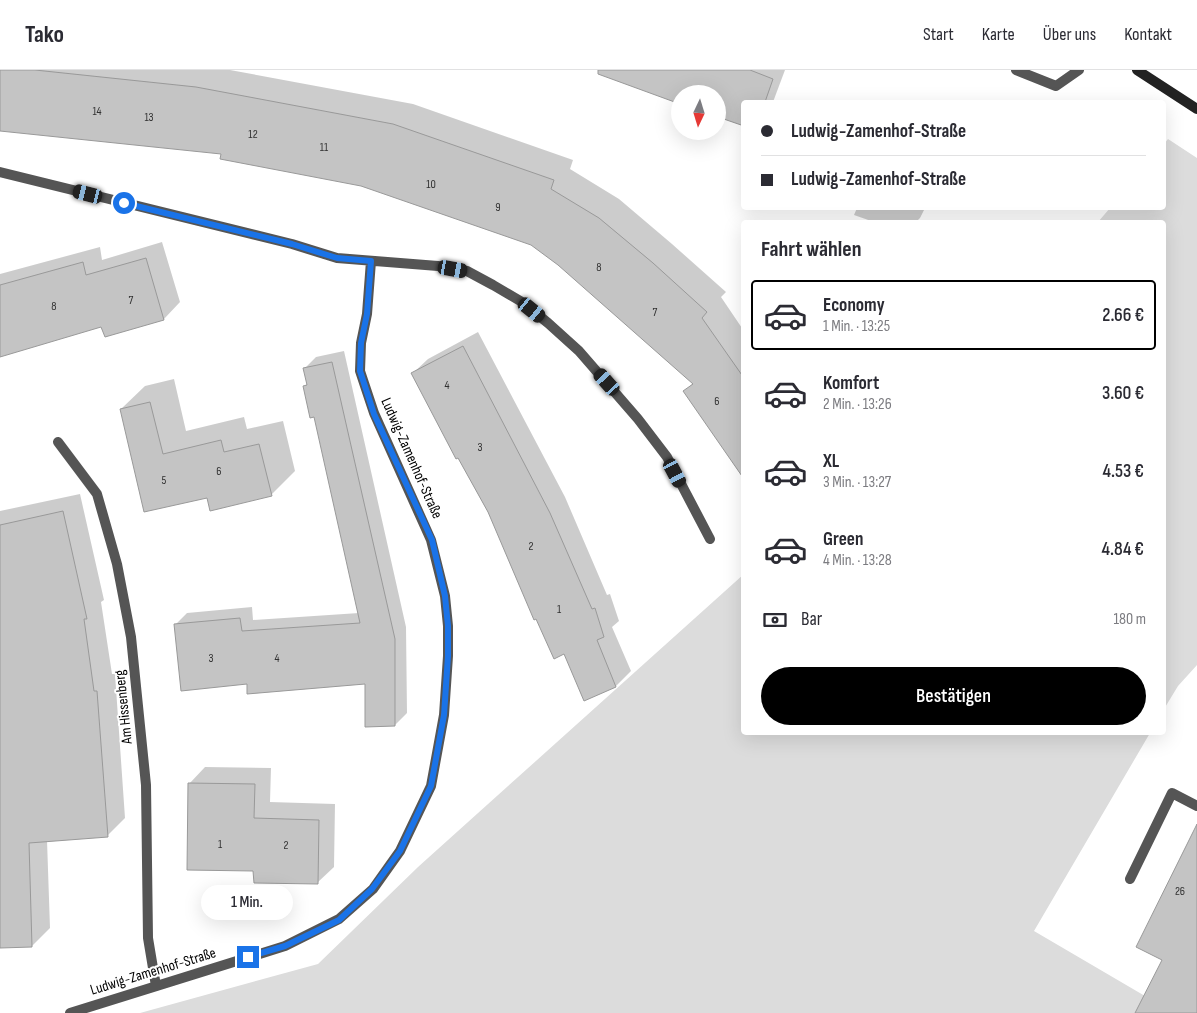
<!DOCTYPE html>
<html lang="de">
<meta charset="utf-8">
<style>
:root{--surface:#fff;--page:#f7f7f7;--text:#2b2b33;--muted:#7c7c81;--line:#e1e1e2;--accent:#000}
body{margin:0;font-family:"Sofia Sans Condensed",sans-serif;background:var(--page);color:var(--text);height:100vh;display:flex;flex-direction:column;font-size:19px;white-space:nowrap}
*{box-sizing:border-box;margin:0}
p{font-size:16px;color:var(--muted)}
.icon{flex:none;width:28px;height:28px;fill:none;stroke:currentColor;stroke-width:2;stroke-linecap:round;stroke-linejoin:round}
.map{position:relative;flex:1;overflow:hidden}
.side{position:absolute;left:741px;top:150px;width:425px;height:515px;display:flex;flex-direction:column;background:var(--surface);border-radius:5px;box-shadow:0 5px 20px #0002}
.side>*{flex:none}
.banner{position:absolute;left:741px;top:30px;width:425px;height:110px;border-radius:5px;box-shadow:0 5px 20px #0002;display:grid;align-content:center;height:110px;padding:0 20px;background:var(--surface)}
.needle{width:32px;rotate:184deg}
.fabs{position:absolute;left:671px;top:15px;display:grid;gap:10px}
.fabs a{display:grid;place-items:center;width:55px;height:55px;border-radius:50%;background:var(--surface);box-shadow:0 5px 20px #0002;font-size:25px}
.end{position:absolute;width:22px;height:22px;margin:-11px;border:6px solid #1a73e8;background:#fff;box-shadow:0 0 0 2px #fff}
.from{border-radius:50%}
.bubble{position:absolute;height:35px;border-radius:18px;background:var(--surface);box-shadow:0 5px 20px #0002;font-size:16px;font-weight:600;line-height:35px;text-align:center}
.car{position:absolute;width:15px;height:30px;margin:-15px -8px;border-radius:6px;box-shadow:0 0 4px 1px #0007;background:linear-gradient(#222 24%,#8ab4d8 0 40%,#222 0 76%,#8ab4d8 0 86%,#222 0)}
.banner b{display:flex;align-items:center;gap:18px;height:48px;font-size:19px}
.banner b+b{border-top:1px solid var(--line)}
.banner i{width:12px;height:12px;background:var(--text)}
ul{padding:0;list-style:none}
li{display:flex;align-items:center;gap:15px;height:70px;margin:0 10px 8px;padding:0 10px;border:2px solid transparent;border-radius:5px}
li div{flex:1}
li b{display:block;font-size:19px}
li em{font-style:normal;font-weight:600}
li.selected{border-color:var(--accent)}
li>.icon{width:45px;height:45px;stroke-width:1.5}
h2{padding:0 20px;font-size:22px;line-height:60px}
.pay{display:flex;align-items:center;gap:12px;height:55px;padding:0 20px;font-size:19px}
.pay p{margin-inline-start:auto}
.primary-button{display:flex;gap:10px;margin-top:auto;padding:10px 20px}
.primary-button a{flex:1;height:58px;border-radius:30px;background:var(--accent);color:#fff;font-size:20px;font-weight:600;line-height:58px;text-align:center}
header{display:flex;align-items:center;gap:30px;box-sizing:border-box;height:70px;padding:0 25px;background:var(--surface);border-bottom:1px solid var(--line)}
header strong{font-size:24px}
nav{display:flex;gap:28px;margin-inline-start:auto;font-size:18px}
.map>svg:first-child{display:block}
.green{fill:#dcdcdc}
.shadow{fill:#0003}
.building{fill:#c4c4c4;stroke:#999}
.lines{fill:none;stroke-linecap:round;stroke-linejoin:round}
.lane{stroke:#555;stroke-width:10}
.street{stroke:#555;stroke-width:10}
.secondary{stroke:#222;stroke-width:10}
.route{stroke:#1a73e8;stroke-width:6}
.labels{text-anchor:middle;stroke-width:4;stroke-linejoin:round;paint-order:stroke}
.number-label{font-size:12px;fill:#313131}
.street-label{font-size:15px;fill:#000;stroke:#fff}
</style>
<header>
<strong>Tako</strong>
<nav><a>Start</a><a>Karte</a><a>Über uns</a><a>Kontakt</a></nav>
</header>
<div class="map">
<svg width="1197" height="943" viewBox="0 0 1197 943">
<rect width="100%" height="100%" fill="#fff"/>
<path class="green" d="M 1168,69 L 1197,88 L 1197,595 L 1178,616 L 1164,639 L 1164,152 L 1098,152 L 1110,138 L 1164,138 L 1164,74 Z
M 744,504 L 744,662 L 1150,663 L 1034,861 L 1174,943 L 140,943 L 318,894 L 418,797 Z"/>
<path class="shadow" d="M 0,0 L 230,0 L 413,34 L 573,90 L 570,99 L 619,129 L 672,174 L 726,222 L 721,227 L 744,261 L 744,406 L 685,321 L 693,313 L 558,194 L 531,173 L 362,115 L 223,83 L 0,60 Z
M 620,0 L 785,0 L 773,32 L 744,32 L 744,55 L 718,45 L 718,24 L 680,24 L 680,32 Z
M 857,138 L 925,138 L 920,148 L 916,152 L 874,152 L 854,145 Z
M 162,172 L 180,232 L 164,249 L 102,256 L 0,286 L 0,204 L 100,177 L 102,190 Z
M 478,262 L 565,427 L 607,525 L 610,524 L 619,551 L 612,557 L 631,601 L 616,616 L 565,582 L 412,304 L 428,289 Z
M 344,281 L 406,557 L 407,643 L 395,655 L 366,613 L 249,613 L 175,555 L 187,543 L 252,537 L 253,550 L 359,543 L 315,345 L 304,317 L 308,313 L 304,299 L 316,287 Z
M 174,309 L 186,361 L 244,347 L 247,359 L 283,351 L 295,401 L 271,425 L 208,426 L 145,441 L 121,339 L 145,316 Z
M 80,424 L 104,530 L 101,532 L 112,604 L 115,604 L 125,748 L 107,766 L 47,770 L 50,858 L 32,876 L 0,877 L 0,441 Z
M 205,697 L 271,698 L 270,732 L 335,734 L 334,797 L 317,813 L 255,800 L 189,714 Z"/>
<path class="building" d="M 0,0 L 35,0 L 196,17 L 393,54 L 554,110 L 551,119 L 599,148 L 653,193 L 707,242 L 702,248 L 744,308 L 744,409 L 683,321 L 693,314 L 558,195 L 531,175 L 361,116 L 220,89 L 221,84 L 0,61 Z
M 598,0 L 750,0 L 773,9 L 765,32 L 744,32 L 744,56 L 718,47 L 718,24 L 680,24 L 680,34 L 598,4 Z
M 146,188 L 164,250 L 105,267 L 101,257 L 0,287 L 0,215 L 83,192 L 86,205 Z
M 463,276 L 550,443 L 592,539 L 595,538 L 604,567 L 597,570 L 616,617 L 584,631 L 564,584 L 554,589 L 536,549 L 534,550 L 488,442 L 458,388 L 456,389 L 411,303 Z
M 332,292 L 395,569 L 395,656 L 365,657 L 365,614 L 247,624 L 247,614 L 181,621 L 174,554 L 240,548 L 242,561 L 360,553 L 314,347 L 310,348 L 303,316 L 307,315 L 303,298 Z
M 150,332 L 163,384 L 221,370 L 224,382 L 259,374 L 272,426 L 210,441 L 207,428 L 144,442 L 120,339 Z
M 63,441 L 87,549 L 84,549 L 94,621 L 97,621 L 108,767 L 29,773 L 32,877 L 0,878 L 0,455 Z
M 188,713 L 255,714 L 254,748 L 319,750 L 318,814 L 254,813 L 253,801 L 187,800 Z
M 1197,754 L 1197,943 L 1135,943 L 1162,890 L 1136,877 Z"/>
<g class="lines">
<path class="lane" d="M 1016,0 L 1056,16 L 1079,0
M 1130,809 L 1172,723 L 1197,736"/>
<path class="street" d="M 0,102 L 292,174 L 337,188 L 438,196 L 467,201 L 493,215 L 522,232 L 548,253 L 579,281 L 638,349 L 667,387 L 710,469
M 58,372 L 97,424 L 117,494 L 131,567 L 146,715 L 148,868 L 156,916
M 70,943 L 285,876 L 339,849 L 373,819 L 400,781 L 431,716 L 444,645 L 448,586 L 448,556 L 445,526 L 431,470 L 374,343 L 360,301 L 361,273 L 367,244 L 371,191"/>
<path class="secondary" d="M 1137,0 L 1197,39"/>
</g>
<g class="lines">
<path class="route" d="M 124,133 L 292,174 L 337,188 L 371,191 L 367,244 L 361,273 L 360,301 L 374,344 L 432,470 L 445,526 L 448,556 L 448,586 L 444,645 L 431,716 L 400,781 L 372,819 L 339,850 L 285,876 L 248,887"/>
</g>
<g class="labels">
<g class="number-label">
<text x="97" y="45">14</text>
<text x="149" y="51">13</text>
<text x="253" y="68">12</text>
<text x="324" y="81">11</text>
<text x="431" y="118">10</text>
<text x="498" y="141">9</text>
<text x="599" y="201">8</text>
<text x="131" y="234">7</text>
<text x="54" y="240">8</text>
<text x="655" y="246">7</text>
<text x="447" y="319">4</text>
<text x="717" y="335">6</text>
<text x="480" y="381">3</text>
<text x="219" y="405">6</text>
<text x="164" y="414">5</text>
<text x="531" y="480">2</text>
<text x="559" y="543">1</text>
<text x="211" y="592">3</text>
<text x="277" y="592">4</text>
<text x="220" y="778">1</text>
<text x="286" y="779">2</text>
<text x="1180" y="825">26</text>
</g>
<g class="street-label">
<text transform="translate(412 388) rotate(66)" y="5">Ludwig-Zamenhof-Straße</text>
<text transform="translate(123 637) rotate(-96)" y="5">Am Hissenberg</text>
<text transform="translate(153 901) rotate(-17)" y="5">Ludwig-Zamenhof-Straße</text>
</g>
</g>
</svg>
<div class="fabs">
<a><svg class="needle" viewBox="-14 -14 28 28"><path d="M0-13l5 13h-10z" fill="#e53935"/><path d="M0 13l5-13h-10z" fill="#7c7c81"/></svg></a>
</div>
<i class="end from" style="left:124px;top:133px"></i>
<i class="end" style="left:248px;top:887px"></i>
<div class="bubble" style="left:201px;top:815px;width:92px">1 Min.</div>
<i class="car" style="left:88px;top:124px;rotate:284deg"></i>
<i class="car" style="left:453px;top:199px;rotate:100deg"></i>
<i class="car" style="left:532px;top:240px;rotate:129deg"></i>
<i class="car" style="left:607px;top:312px;rotate:318deg"></i>
<i class="car" style="left:675px;top:403px;rotate:152deg"></i>
<div class="banner">
<b><i class="from"></i>Ludwig-Zamenhof-Straße</b>
<b><i></i>Ludwig-Zamenhof-Straße</b>
</div>
<section class="side">
<h2>Fahrt wählen</h2>
<ul>
<li class="selected"><svg class="icon" aria-label="car" viewBox="0 0 24 24"><path d="M5 17H2v-5l4-1 3-4h7l3 4 3 1v5h-3M9 17h6M6 11h13"/><circle cx="7" cy="17" r="2"/><circle cx="17" cy="17" r="2"/></svg><div><b>Economy</b><p>1 Min. · 13:25</p></div><em>2.66 €</em></li>
<li><svg class="icon" aria-label="car" viewBox="0 0 24 24"><path d="M5 17H2v-5l4-1 3-4h7l3 4 3 1v5h-3M9 17h6M6 11h13"/><circle cx="7" cy="17" r="2"/><circle cx="17" cy="17" r="2"/></svg><div><b>Komfort</b><p>2 Min. · 13:26</p></div><em>3.60 €</em></li>
<li><svg class="icon" aria-label="car" viewBox="0 0 24 24"><path d="M5 17H2v-5l4-1 3-4h7l3 4 3 1v5h-3M9 17h6M6 11h13"/><circle cx="7" cy="17" r="2"/><circle cx="17" cy="17" r="2"/></svg><div><b>XL</b><p>3 Min. · 13:27</p></div><em>4.53 €</em></li>
<li><svg class="icon" aria-label="car" viewBox="0 0 24 24"><path d="M5 17H2v-5l4-1 3-4h7l3 4 3 1v5h-3M9 17h6M6 11h13"/><circle cx="7" cy="17" r="2"/><circle cx="17" cy="17" r="2"/></svg><div><b>Green</b><p>4 Min. · 13:28</p></div><em>4.84 €</em></li>
</ul>
<div class="pay"><svg class="icon" aria-label="cash" viewBox="0 0 24 24"><path d="M3 7h18v10H3z"/><circle cx="12" cy="12" r="2"/></svg>Bar<p>180 m</p></div>
<div class="primary-button"><a>Bestätigen</a></div>
</section>
</div>
